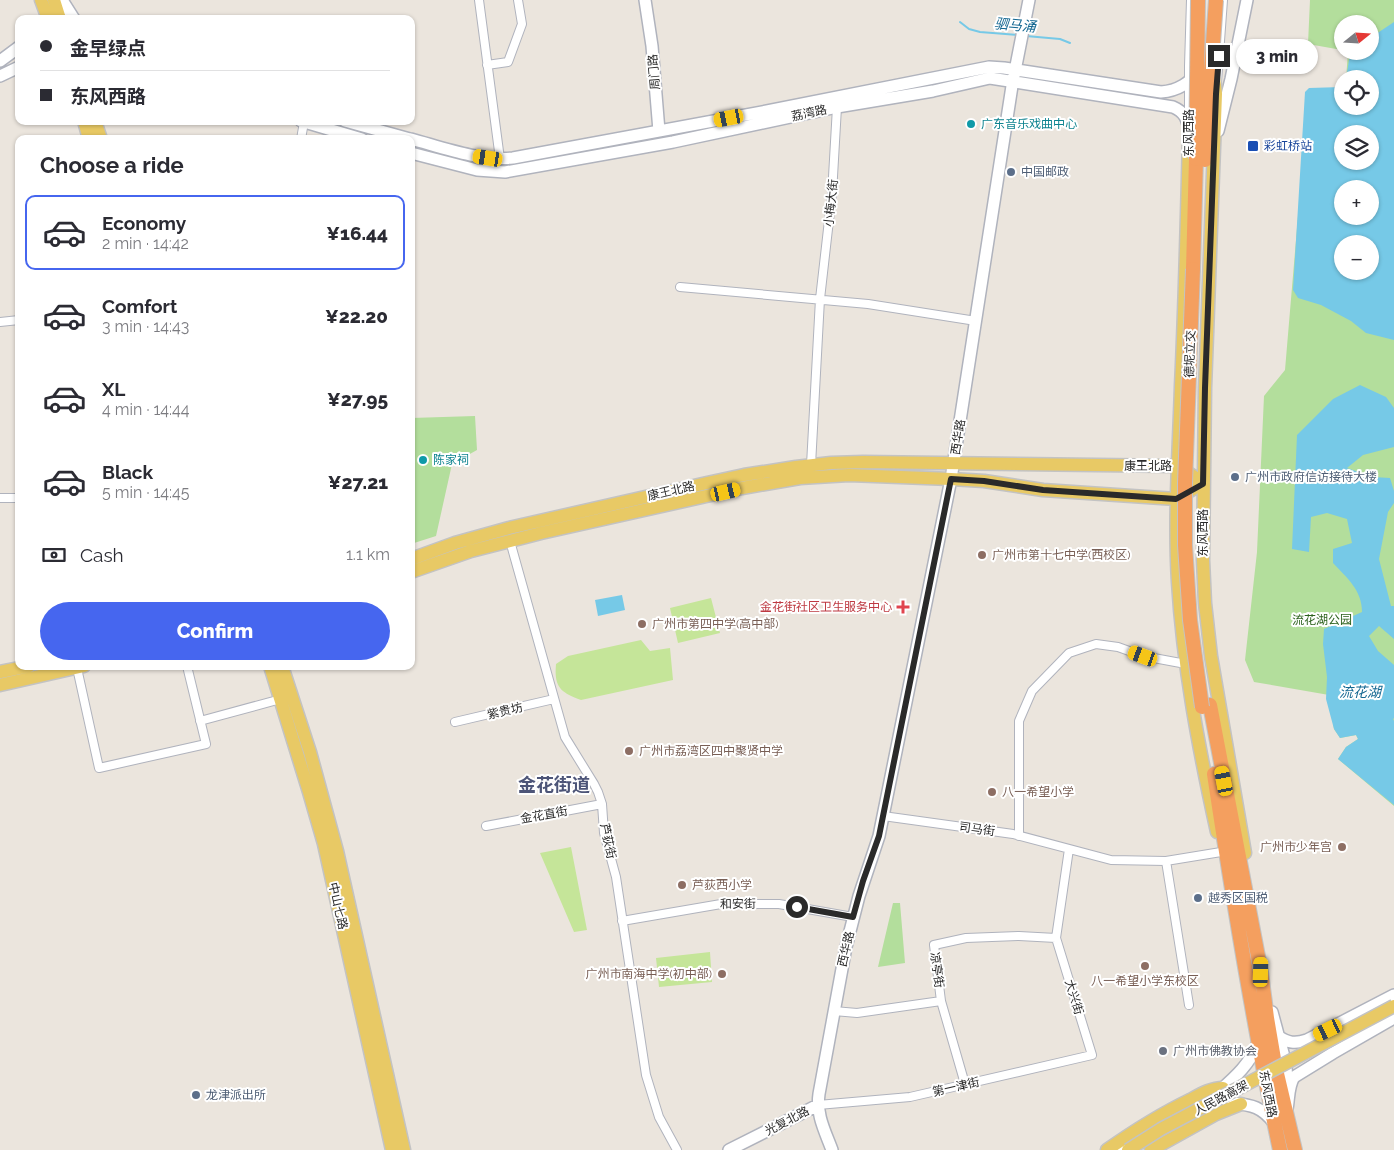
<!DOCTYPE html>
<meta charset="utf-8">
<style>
:root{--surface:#fff;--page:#f2f2f3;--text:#2b2b33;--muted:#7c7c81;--line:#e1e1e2;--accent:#4666ef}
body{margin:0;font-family:Raleway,"Noto Sans SC",sans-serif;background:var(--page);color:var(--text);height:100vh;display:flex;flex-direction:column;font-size:19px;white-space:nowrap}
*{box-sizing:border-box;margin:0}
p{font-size:16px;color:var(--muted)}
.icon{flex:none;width:28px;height:28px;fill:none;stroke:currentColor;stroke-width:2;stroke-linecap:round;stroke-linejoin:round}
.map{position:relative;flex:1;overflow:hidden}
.drawer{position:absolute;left:15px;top:135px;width:400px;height:535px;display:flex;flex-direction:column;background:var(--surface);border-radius:10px;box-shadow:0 1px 4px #0004}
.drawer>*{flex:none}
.top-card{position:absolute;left:15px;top:15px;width:400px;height:110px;border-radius:10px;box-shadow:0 1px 4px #0004;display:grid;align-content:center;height:110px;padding:0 25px;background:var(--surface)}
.needle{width:32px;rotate:72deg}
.controls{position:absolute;left:1334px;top:15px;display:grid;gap:10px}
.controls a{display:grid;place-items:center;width:45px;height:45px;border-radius:50%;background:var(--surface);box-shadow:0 1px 4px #0004;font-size:25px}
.end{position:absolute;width:22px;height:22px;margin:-11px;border:6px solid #2a2a2a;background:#fff;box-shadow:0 0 0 2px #fff}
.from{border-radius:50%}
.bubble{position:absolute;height:35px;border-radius:18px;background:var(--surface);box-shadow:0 1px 4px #0004;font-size:16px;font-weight:800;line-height:35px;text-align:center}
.car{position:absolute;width:15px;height:30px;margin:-15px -8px;border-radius:6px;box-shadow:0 0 4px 1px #0007;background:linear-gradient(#f5c518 24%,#345 0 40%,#f5c518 0 76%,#345 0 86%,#f5c518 0)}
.top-card b{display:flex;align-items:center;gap:18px;height:48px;font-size:19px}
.top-card b+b{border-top:1px solid var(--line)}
.top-card i{width:12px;height:12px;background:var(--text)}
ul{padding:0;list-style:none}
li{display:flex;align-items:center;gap:15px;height:75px;margin:0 10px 8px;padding:0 15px;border:2px solid transparent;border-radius:10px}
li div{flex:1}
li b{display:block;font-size:19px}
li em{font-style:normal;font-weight:800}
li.on{border-color:var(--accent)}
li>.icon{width:45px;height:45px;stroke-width:1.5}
h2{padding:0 25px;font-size:22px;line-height:60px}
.pay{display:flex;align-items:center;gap:12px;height:55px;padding:0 25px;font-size:19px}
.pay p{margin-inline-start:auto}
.action{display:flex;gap:10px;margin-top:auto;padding:10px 25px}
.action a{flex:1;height:58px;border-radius:30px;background:var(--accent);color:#fff;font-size:20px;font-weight:800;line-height:58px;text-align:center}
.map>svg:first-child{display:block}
.green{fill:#b3de9c;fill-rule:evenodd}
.pitch{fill:#c5e599}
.water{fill:#76c9e7;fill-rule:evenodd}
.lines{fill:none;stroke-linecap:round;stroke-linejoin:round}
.stream{stroke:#76c9e7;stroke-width:2}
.street-casing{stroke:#b0b3bd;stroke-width:10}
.secondary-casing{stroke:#b0b3bd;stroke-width:14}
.primary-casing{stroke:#c3c3c3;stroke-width:15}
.highway-casing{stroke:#c3c3c3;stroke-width:16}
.street{stroke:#fff;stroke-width:8}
.secondary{stroke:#fff;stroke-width:11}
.primary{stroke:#e8c965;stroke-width:12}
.highway{stroke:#f49f5f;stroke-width:14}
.primary-bridge-casing{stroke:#c3c3c3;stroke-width:15;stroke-linecap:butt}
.highway-bridge-casing{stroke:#c3c3c3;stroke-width:16;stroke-linecap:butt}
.primary-bridge{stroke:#e8c965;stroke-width:12}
.highway-bridge{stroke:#f49f5f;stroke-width:14}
.route{stroke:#2a2a2a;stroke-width:6}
.culture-dot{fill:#0f9aa8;stroke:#fff;stroke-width:2}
.transit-dot{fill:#1a4fb4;stroke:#fff;stroke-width:2}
.service-dot{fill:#5c6f8a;stroke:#fff;stroke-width:2}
.education-dot{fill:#8d6e63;stroke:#fff;stroke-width:2}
.health-dot{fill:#e0444e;stroke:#fff;stroke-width:2}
.worship-dot{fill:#6b7280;stroke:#fff;stroke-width:2}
.labels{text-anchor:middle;stroke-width:4;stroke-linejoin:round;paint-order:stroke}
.street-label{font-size:12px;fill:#2a2a2a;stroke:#fff}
.culture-label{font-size:12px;fill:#0d838f;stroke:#fff;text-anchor:start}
.transit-label{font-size:12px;fill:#164399;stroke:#fff;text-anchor:start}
.service-label{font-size:12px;fill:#4e5e75;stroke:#fff;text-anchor:start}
.education-label{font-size:12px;fill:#785e54;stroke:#fff;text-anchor:start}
.health-label{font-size:12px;fill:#be3a42;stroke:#fff;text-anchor:end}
.park-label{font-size:12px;fill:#2d621e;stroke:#fff}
.worship-label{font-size:12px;fill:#5b616d;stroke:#fff;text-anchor:start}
.water-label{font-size:14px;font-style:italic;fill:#156892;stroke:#fff}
.district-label{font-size:18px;font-weight:bold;fill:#4d5578;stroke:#fff}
</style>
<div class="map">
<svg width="1394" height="1150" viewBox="0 0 1394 1150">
<rect width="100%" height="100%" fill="#ebe5dd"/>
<path class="green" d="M 1310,0 L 1394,0 L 1394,806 L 1338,759 L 1346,747 L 1358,739 L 1356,735 L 1340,738 L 1334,729 L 1329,695 L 1254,682 L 1245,660 L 1257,552 L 1264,396 L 1285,370 L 1308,98 L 1342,106 L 1370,106 L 1370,79 L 1346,79 L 1348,52 L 1346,51 L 1370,51 L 1370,24 L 1342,24 L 1342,50 L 1308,44 ZM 1342,134 L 1370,134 L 1370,161 L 1342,161 ZM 1342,189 L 1370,189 L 1370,216 L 1342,216 ZM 1342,244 L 1370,244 L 1370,271 L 1342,271 Z
M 475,416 L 477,450 L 452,464 L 436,536 L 411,544 L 411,418 Z
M 893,903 L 900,903 L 905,963 L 878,967 Z"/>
<path class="pitch" d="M 711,598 L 720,633 L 678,643 L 670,608 Z
M 641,640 L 650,651 L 670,648 L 673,680 L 581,700 C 560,692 554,687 556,664 L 568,656 Z
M 571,847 L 587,930 L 574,932 L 540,853 Z
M 710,952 L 712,982 L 659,987 L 656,958 Z"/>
<path class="water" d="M 1394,22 L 1394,340 L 1366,333 L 1351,321 L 1321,305 L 1298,298 L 1293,290 L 1305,92 L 1309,88 L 1342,87 L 1342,106 L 1370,106 L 1370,79 L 1346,79 L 1350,54 L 1351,51 L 1370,51 L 1370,38 ZM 1342,134 L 1370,134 L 1370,161 L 1342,161 ZM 1342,189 L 1370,189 L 1370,216 L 1342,216 ZM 1342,244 L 1370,244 L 1370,271 L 1342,271 Z
M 1360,385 L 1386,397 L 1394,408 L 1394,447 L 1363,455 L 1347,468 L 1373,477 L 1390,478 L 1394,491 L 1394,503 L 1388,512 L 1379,559 L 1391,606 L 1394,606 L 1394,639 L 1379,626 L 1369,636 L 1378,651 L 1394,665 L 1394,718 L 1393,719 L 1394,721 L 1394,805 L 1338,759 L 1346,747 L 1358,739 L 1356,735 L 1340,738 L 1334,729 L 1326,699 L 1327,677 L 1323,644 L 1324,629 L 1362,612 C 1362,590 1347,578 1333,563 L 1333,549 L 1352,543 L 1347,519 L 1327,513 L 1311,517 L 1309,552 L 1292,549 L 1297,435 L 1333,399 Z
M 622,595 L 625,610 L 598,616 L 595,600 Z"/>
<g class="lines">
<path class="stream" d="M 960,22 L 969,29 L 980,32 L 1019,35
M 1026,36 L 1060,39 L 1070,43"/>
<defs>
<path id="street" d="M 479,0 L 500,159
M 487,65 L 508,62 L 522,24 L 518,0
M 1217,82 L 1223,0
M 1189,120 L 1189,66 L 1191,0
M 301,139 L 304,122
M 680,287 L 868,304 L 976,321
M 0,322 L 19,320
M 811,465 L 820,299 L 832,194 L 837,107
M 0,498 L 19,498
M 510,541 L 565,737 L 594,784 L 598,792 L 602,804 L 604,833 L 616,877 L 646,1075 L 659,1117 L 677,1150
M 77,668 L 99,768 L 206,744 L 187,666
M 200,721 L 281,699
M 455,722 L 554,699
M 883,816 L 1013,834 L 1111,860 L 1166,861 L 1221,852
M 486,826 L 602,804
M 1019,836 L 1019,721 L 1032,691 L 1069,653 L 1096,644 L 1118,647 L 1143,656 L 1186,664
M 1166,861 L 1189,1005
M 622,921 L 721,904 L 779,904 L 853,917
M 834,1011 L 857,1013 L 941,1001
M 965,1084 L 941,1001 L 934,945 L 966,938 L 1019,936 L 1056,938
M 818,1105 L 910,1097 L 1092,1055 L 1056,938 L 1069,849"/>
<path id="secondary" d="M 62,0 L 74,19
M 645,0 L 652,46 L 659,131
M 0,61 L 19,47
M 0,76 L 19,67
M 301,121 L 362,139
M 345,121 L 410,139
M 1218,131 L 1231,79 L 1247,0
M 411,139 C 444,148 478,161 513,158 L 767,111 L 989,67 L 1004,68 L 1161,92 C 1176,91 1193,83 1198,68
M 411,153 L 477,170 L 505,172 L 673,142 L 837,107 L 933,91 L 990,78 L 1173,107 C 1185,112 1188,120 1189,132
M 1272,1012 L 1286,1064 L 1287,1089
M 1278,1036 C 1288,1043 1295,1044 1307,1040 L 1394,995
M 1216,1094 C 1233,1079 1251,1064 1258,1042
M 1233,1103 C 1252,1105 1262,1107 1274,1123
M 1287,1109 C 1289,1099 1288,1086 1294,1077 L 1333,1053 L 1394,1018
M 729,1150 L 818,1105
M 832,1150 C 825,1131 816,1115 819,1094 L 846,947 L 859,896 L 879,836 L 951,479 L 1012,86 L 1029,0
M 1119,1150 L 1134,1140"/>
<path id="primary" d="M 41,0 L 48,19
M 54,0 L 60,19
M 1214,77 L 1216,94 L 1205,388 L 1203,560 L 1205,603 L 1211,656 L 1245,853
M 1192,118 L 1189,136 C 1187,220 1185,303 1181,386 C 1179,451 1174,517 1178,582 C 1183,666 1199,750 1217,832
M 84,121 L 89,139
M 95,121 L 101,139
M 411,559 L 455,543 L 509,528 L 707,483 L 744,475 L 796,467 L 831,463 L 863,462 L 1178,466 L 1203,483
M 411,572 L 471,551 L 541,533 L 742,488 L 800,478 L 849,475 L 951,479 L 984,481 L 1043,490 L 1176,499 L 1203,483
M 270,666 L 309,792 L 324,844 L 392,1150
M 282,666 L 310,752 L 337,851 L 404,1150
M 0,672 L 29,666
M 0,685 L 84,666
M 1107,1150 C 1134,1131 1161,1114 1190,1100 C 1201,1094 1211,1088 1223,1088
M 1151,1150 L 1216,1114 L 1241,1104"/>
<path id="highway" d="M 1193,269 L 1196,159
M 1210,705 L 1261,972 L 1267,1018 L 1275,1065 L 1295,1150
M 1214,774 C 1233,900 1253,1025 1280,1150"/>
</defs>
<use href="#street" class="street-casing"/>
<use href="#secondary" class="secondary-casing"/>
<use href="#primary" class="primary-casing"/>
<use href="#highway" class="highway-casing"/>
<use href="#street" class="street"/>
<use href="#secondary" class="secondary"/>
<use href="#primary" class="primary"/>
<use href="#highway" class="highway"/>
<defs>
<path id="primary-bridge" d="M 1128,1150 L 1161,1129 L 1394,1006"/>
<path id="highway-bridge" d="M 1196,159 L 1198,0
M 1205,160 L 1216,0
M 1193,269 L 1185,483 L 1185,545 L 1190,620 L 1202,707"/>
</defs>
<use href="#primary-bridge" class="primary-bridge-casing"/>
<use href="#highway-bridge" class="highway-bridge-casing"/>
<use href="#primary-bridge" class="primary-bridge"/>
<use href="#highway-bridge" class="highway-bridge"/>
</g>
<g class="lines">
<path class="route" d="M 797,907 L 853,917 L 863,881 L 879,836 L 951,479 L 984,481 L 1043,490 L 1176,499 L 1203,484 L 1205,388 L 1216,94 L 1219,56"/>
</g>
<g class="culture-dot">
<circle cx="971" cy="124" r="5"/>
<circle cx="423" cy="460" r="5"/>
</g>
<rect class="transit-dot" x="1247" y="140" width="12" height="12" rx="2.5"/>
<g class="service-dot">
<circle cx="1011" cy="172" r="5"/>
<circle cx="1235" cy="477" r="5"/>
<circle cx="1198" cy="898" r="5"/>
<circle cx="196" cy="1095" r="5"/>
</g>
<g class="education-dot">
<circle cx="982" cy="555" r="5"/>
<circle cx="642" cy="624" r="5"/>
<circle cx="629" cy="751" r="5"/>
<circle cx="992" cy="792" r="5"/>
<circle cx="1342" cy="847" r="5"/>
<circle cx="682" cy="885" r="5"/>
<circle cx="1145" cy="966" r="5"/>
<circle cx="722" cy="974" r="5"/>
</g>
<path class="health-dot" d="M900.5 599.5h5v5h5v5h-5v5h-5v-5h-5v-5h5z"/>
<circle class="worship-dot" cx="1163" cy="1051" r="5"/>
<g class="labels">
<g class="street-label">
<text transform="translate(654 72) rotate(-95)" y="4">周门路</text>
<text transform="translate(809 113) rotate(-12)" y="4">荔湾路</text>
<text transform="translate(1189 133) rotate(-90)" y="4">东风西路</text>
<text transform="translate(831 203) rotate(-84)" y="4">小梅大街</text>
<text transform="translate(1190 354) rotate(-88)" y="4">德坭立交</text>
<text transform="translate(958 437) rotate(-81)" y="4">西华路</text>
<text x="1148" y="470">康王北路</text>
<text transform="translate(671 491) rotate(-13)" y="4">康王北路</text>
<text transform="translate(1203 533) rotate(-90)" y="4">东风西路</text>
<text transform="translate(505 711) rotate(-13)" y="4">紫贵坊</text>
<text transform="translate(544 815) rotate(-10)" y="4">金花直街</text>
<text transform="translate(977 829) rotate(8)" y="4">司马街</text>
<text transform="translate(608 841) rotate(78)" y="4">芦荻街</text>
<text transform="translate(738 904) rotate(-1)" y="4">和安街</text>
<text transform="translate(338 906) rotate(77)" y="4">中山七路</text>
<text transform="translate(846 949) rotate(-77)" y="4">西华路</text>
<text transform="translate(937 970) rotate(82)" y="4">凉亭街</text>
<text transform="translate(1074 997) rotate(73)" y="4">大兴街</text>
<text transform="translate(956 1087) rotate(-13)" y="4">第一津街</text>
<text transform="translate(1268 1094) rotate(79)" y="4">东风西路</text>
<text transform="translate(1221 1098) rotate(-28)" y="4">人民路高架</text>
<text transform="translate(787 1121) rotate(-27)" y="4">光复北路</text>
</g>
<g class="culture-label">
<text x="981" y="128">广东音乐戏曲中心</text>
<text x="433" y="464">陈家祠</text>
</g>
<g class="transit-label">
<text x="1264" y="150">彩虹桥站</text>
</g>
<g class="service-label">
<text x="1021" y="176">中国邮政</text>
<text x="1245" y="481">广州市政府信访接待大楼</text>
<text x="1208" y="902">越秀区国税</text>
<text x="206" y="1099">龙津派出所</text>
</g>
<g class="education-label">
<text x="992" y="559">广州市第十七中学(西校区)</text>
<text x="652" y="628">广州市第四中学(高中部)</text>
<text x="639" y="755">广州市荔湾区四中聚贤中学</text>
<text x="1002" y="796">八一希望小学</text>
<text x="1332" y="851" text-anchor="end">广州市少年宫</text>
<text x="692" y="889">芦荻西小学</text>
<text x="712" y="978" text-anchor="end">广州市南海中学(初中部)</text>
<text x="1145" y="985" text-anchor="middle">八一希望小学东校区</text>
</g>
<g class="health-label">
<text x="892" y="611">金花街社区卫生服务中心</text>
</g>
<g class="park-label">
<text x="1322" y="624">流花湖公园</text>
</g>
<g class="worship-label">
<text x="1173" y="1055">广州市佛教协会</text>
</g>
<g class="water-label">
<text transform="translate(1015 25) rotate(5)" y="5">驷马涌</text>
<text x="1360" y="697">流花湖</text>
</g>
<g class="district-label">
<text x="554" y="791">金花街道</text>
</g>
</g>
</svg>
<div class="controls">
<a><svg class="needle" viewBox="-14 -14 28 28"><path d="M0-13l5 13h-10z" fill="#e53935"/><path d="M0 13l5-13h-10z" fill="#7c7c81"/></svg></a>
<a><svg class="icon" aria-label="locate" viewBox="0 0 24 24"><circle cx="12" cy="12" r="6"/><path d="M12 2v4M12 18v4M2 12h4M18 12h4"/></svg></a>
<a><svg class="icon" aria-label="layers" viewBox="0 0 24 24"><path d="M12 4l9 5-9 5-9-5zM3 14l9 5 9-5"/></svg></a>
<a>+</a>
<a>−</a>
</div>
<i class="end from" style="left:797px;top:907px"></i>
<i class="end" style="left:1219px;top:56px"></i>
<div class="bubble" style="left:1236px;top:39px;width:82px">3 min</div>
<i class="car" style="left:729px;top:118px;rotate:259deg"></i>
<i class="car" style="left:488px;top:158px;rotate:279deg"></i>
<i class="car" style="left:726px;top:492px;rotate:77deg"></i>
<i class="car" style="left:1143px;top:656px;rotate:290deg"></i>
<i class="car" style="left:1224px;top:781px;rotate:349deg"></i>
<i class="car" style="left:1261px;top:972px;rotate:2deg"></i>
<i class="car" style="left:1328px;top:1030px;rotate:244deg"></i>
<div class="top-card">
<b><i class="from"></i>金早绿点</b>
<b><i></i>东风西路</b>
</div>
<section class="drawer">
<h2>Choose a ride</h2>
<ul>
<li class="on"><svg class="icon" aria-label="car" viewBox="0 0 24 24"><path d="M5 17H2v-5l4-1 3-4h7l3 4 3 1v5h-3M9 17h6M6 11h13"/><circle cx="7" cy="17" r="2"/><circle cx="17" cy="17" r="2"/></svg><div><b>Economy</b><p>2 min · 14:42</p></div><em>¥16.44</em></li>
<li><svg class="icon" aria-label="car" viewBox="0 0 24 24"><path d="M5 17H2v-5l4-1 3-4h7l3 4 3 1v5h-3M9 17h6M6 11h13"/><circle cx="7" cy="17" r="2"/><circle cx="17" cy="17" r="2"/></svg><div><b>Comfort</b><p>3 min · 14:43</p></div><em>¥22.20</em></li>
<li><svg class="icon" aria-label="car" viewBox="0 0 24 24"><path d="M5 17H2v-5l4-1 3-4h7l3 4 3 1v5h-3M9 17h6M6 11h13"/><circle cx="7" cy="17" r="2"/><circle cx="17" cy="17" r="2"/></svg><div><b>XL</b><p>4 min · 14:44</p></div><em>¥27.95</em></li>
<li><svg class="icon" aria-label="car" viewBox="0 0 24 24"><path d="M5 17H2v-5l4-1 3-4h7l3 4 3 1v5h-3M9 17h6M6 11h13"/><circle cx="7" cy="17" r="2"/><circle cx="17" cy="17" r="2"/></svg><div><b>Black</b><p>5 min · 14:45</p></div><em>¥27.21</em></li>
</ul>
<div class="pay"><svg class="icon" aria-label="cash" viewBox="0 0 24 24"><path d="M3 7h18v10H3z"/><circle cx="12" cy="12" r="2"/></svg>Cash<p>1.1 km</p></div>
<div class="action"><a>Confirm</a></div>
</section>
</div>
